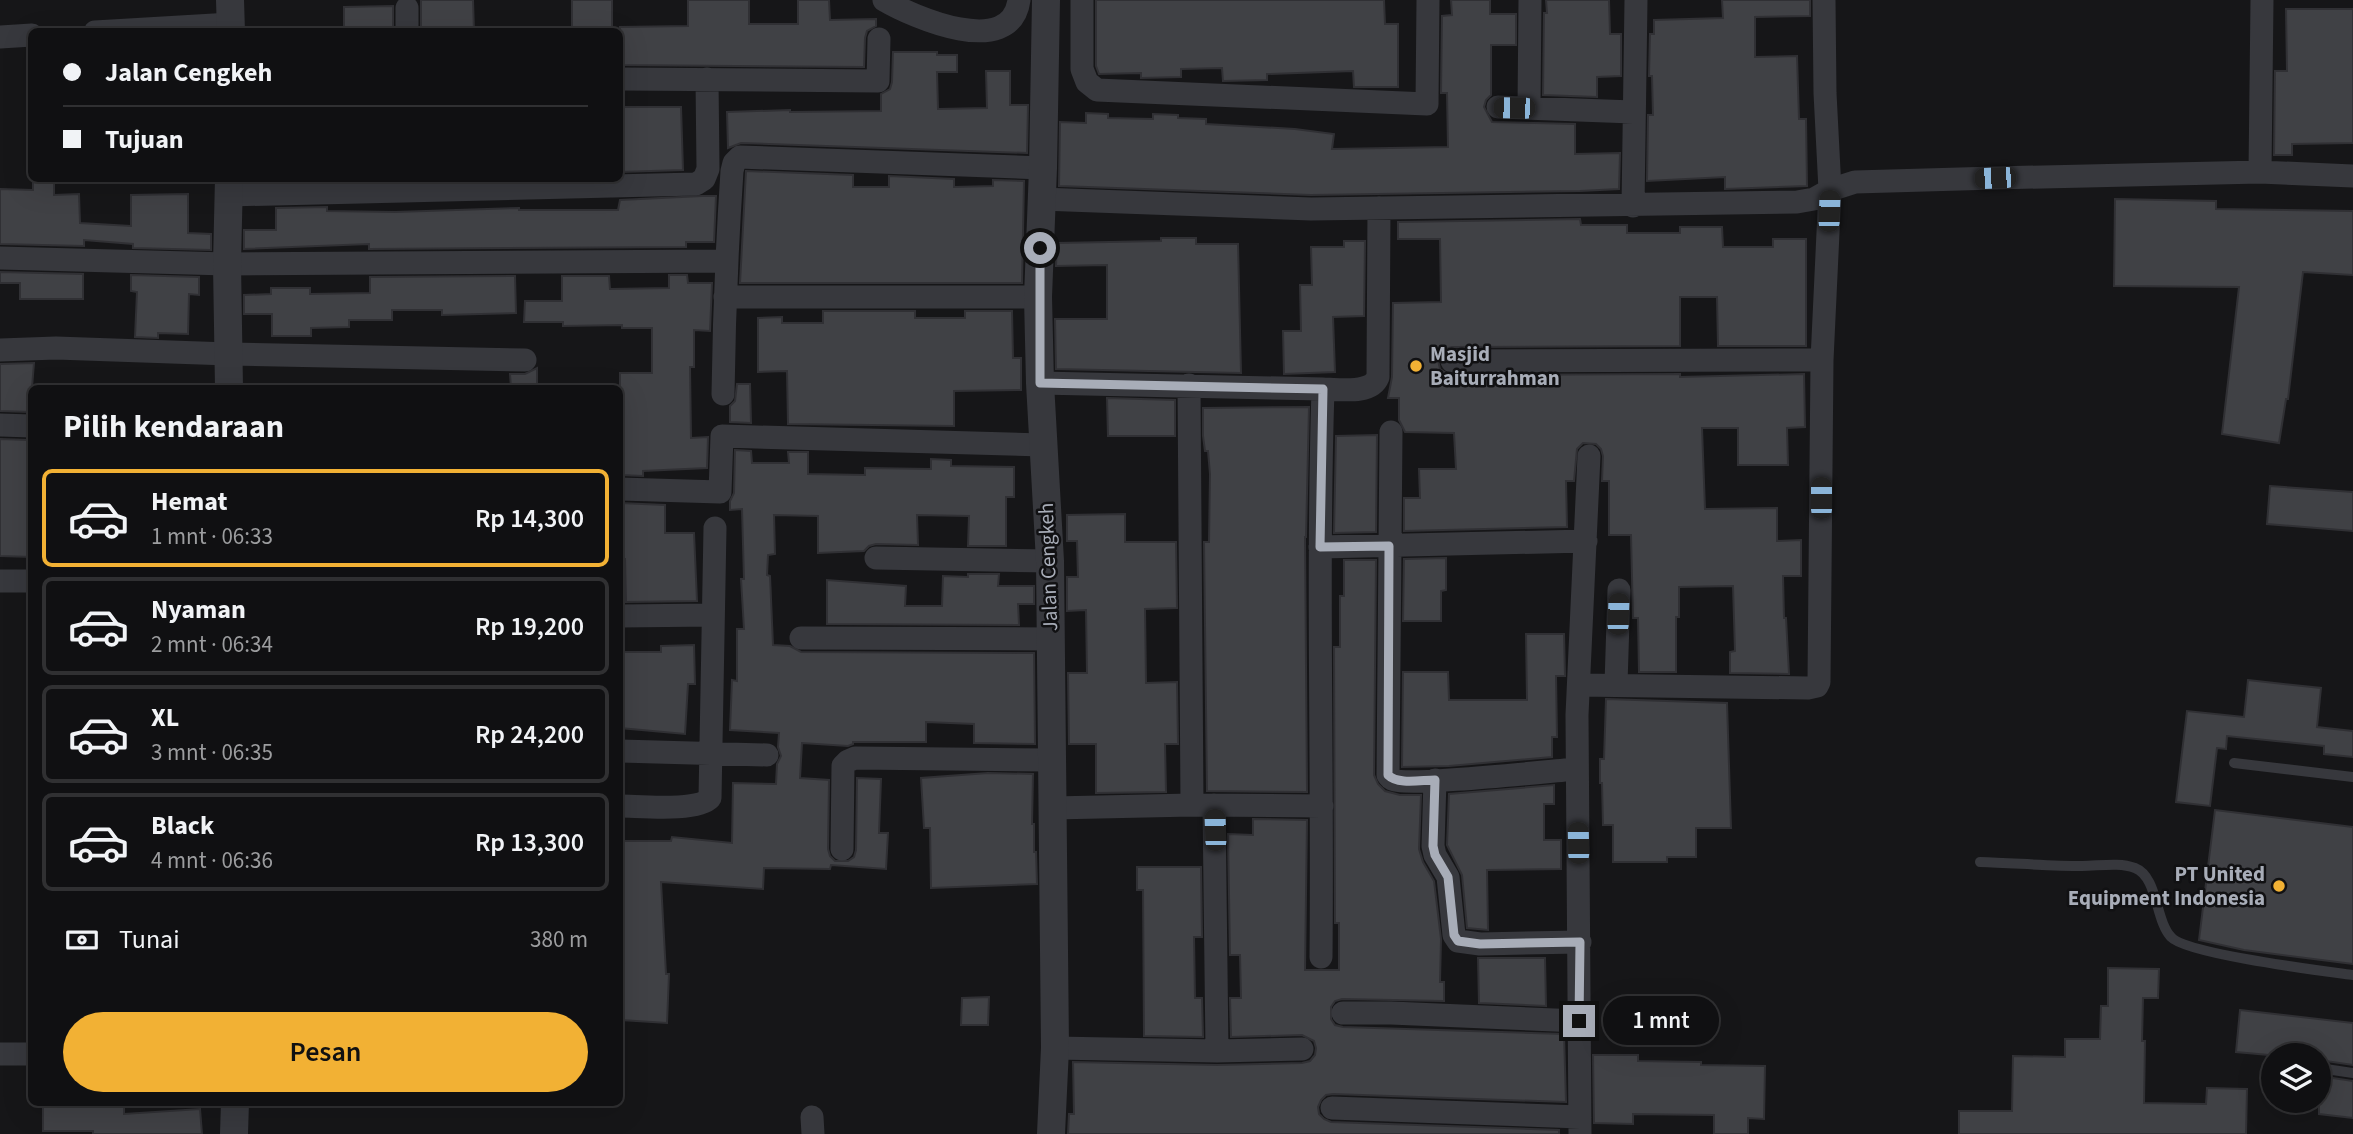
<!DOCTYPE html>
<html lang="id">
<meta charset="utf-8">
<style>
:root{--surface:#101012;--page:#1e1e20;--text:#f1f3f6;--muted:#9c9d9f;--line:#303032;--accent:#f2b134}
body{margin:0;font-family:"Source Sans 3",sans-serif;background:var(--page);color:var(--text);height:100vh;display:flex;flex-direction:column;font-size:26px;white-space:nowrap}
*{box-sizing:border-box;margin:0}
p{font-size:23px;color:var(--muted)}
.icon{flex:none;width:38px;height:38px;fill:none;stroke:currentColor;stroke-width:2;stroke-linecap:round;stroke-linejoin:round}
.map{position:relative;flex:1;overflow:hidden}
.sheet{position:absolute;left:28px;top:385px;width:595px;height:721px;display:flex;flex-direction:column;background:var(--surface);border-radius:10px;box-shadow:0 7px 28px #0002,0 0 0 2px var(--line)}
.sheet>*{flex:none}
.guide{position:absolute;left:28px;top:28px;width:595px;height:154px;border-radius:10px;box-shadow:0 7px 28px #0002,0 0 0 2px var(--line);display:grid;align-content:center;height:154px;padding:0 35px;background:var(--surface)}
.controls{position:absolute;left:2261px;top:1043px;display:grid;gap:14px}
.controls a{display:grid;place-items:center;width:70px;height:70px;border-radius:50%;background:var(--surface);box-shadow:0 7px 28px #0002,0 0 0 2px var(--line);font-size:35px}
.end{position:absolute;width:32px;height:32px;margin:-16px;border:9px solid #a8adb8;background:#111;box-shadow:0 0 0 4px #111}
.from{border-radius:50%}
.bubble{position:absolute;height:49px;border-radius:24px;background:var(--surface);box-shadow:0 7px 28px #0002,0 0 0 2px var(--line);font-size:23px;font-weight:600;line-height:49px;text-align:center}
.car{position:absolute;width:21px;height:42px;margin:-21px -10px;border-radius:9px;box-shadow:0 0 5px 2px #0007;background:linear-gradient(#222 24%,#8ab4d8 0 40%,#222 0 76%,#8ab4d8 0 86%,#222 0)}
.guide b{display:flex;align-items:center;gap:24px;height:66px;font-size:26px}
.guide b+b{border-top:2px solid var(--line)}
.guide i{width:18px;height:18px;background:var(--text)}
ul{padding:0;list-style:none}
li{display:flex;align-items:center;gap:21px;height:98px;margin:0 14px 10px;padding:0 21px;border:4px solid var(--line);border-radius:10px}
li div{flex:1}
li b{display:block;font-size:26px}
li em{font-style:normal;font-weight:600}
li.current{border-color:var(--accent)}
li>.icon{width:63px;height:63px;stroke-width:1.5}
h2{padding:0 35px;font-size:32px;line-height:84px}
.pay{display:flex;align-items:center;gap:18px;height:77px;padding:0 35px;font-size:26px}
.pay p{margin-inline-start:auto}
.cta{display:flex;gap:14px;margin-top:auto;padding:14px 35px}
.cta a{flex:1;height:80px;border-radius:42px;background:var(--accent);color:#111;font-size:28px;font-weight:600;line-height:80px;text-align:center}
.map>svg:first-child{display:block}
.building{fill:#404145;stroke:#303034;stroke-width:2}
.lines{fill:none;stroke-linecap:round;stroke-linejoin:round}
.service{stroke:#37383d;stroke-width:10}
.minor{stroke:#37383d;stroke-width:23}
.tertiary{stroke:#37383d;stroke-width:28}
.route{stroke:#a8adb8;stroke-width:9}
.poi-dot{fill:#f2b134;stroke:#111113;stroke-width:2.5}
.labels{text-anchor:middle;stroke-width:5;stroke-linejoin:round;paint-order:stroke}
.poi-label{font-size:21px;font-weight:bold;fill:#a8adb8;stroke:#111113;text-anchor:start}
.street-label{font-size:21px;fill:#a8adb8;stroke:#111113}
</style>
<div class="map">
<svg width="2353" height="1134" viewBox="0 0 2353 1134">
<rect width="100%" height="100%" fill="#161618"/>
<path class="building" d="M 421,0 L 473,0 L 474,32 L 421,32 Z
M 572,0 L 612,0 L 612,32 L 572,32 Z
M 688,0 L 749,0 L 749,24 L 798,24 L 798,0 L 829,0 L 830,20 L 876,19 L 876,26 L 867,31 L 865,38 L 864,67 L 620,65 L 620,27 L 688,26 Z
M 1096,0 L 1384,0 L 1385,24 L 1398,24 L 1398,87 L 1354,87 L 1353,71 L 1267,74 L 1267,80 L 1223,81 L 1222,68 L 1181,69 L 1181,77 L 1141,78 L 1141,73 L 1099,74 L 1096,66 Z
M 1451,0 L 1490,0 L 1490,14 L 1516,14 L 1516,45 L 1491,45 L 1491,95 L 1486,100 L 1484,107 L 1492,122 L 1575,124 L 1575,154 L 1620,153 L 1619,189 L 1580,191 L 1311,195 L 1059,186 L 1060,122 L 1086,123 L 1086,113 L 1108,114 L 1108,118 L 1153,119 L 1153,114 L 1178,115 L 1178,118 L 1206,119 L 1206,124 L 1295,129 L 1334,134 L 1332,149 L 1448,147 L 1447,93 L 1441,93 L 1442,16 L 1452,15 Z
M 1546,0 L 1609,0 L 1610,34 L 1621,34 L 1621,76 L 1597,77 L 1597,97 L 1543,95 L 1544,13 L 1547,13 Z
M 1722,0 L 1810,0 L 1810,16 L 1755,17 L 1755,57 L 1797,56 L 1799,119 L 1806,119 L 1807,186 L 1725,189 L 1725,177 L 1647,181 L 1648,115 L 1653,115 L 1652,76 L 1649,76 L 1650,34 L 1654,34 L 1654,20 L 1723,18 Z
M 393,6 L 393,32 L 344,32 L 344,7 Z
M 2286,9 L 2353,9 L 2353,143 L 2292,144 L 2292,155 L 2274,155 L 2275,71 L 2287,71 Z
M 893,52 L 937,52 L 937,55 L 957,55 L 957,72 L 937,72 L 938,109 L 987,108 L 986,71 L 1010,71 L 1010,105 L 1028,105 L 1027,153 L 741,143 L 728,148 L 727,112 L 790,110 L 790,112 L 881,111 L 881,94 L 890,89 L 892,82 Z
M 620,107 L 681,107 L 683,170 L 620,172 Z
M 746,171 L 853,175 L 853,187 L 889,187 L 889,176 L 954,179 L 954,187 L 993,186 L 993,180 L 1024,181 L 1022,283 L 740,283 Z
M 33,178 L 54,178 L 54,195 L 79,194 L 80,223 L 131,226 L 131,195 L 188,194 L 188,233 L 211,234 L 211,250 L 133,248 L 133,244 L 84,240 L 84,246 L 0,244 L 0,189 L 33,190 Z
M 702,196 L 716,196 L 714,242 L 686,242 L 686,247 L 369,249 L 369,244 L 244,249 L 244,230 L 276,230 L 276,208 L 327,207 L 327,211 L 395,212 L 519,208 L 519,210 L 618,210 L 620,200 Z
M 2115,199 L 2216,201 L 2216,209 L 2353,211 L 2353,275 L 2303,272 L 2288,399 L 2286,399 L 2279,443 L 2222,434 L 2239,287 L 2114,286 Z
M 1580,219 L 1581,225 L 1627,225 L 1627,233 L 1680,233 L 1680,227 L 1722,227 L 1723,247 L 1773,247 L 1773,239 L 1806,239 L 1806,346 L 1718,346 L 1717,297 L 1680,297 L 1680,346 L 1452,347 L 1444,349 L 1438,360 L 1440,369 L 1446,373 L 1452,375 L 1680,374 L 1680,377 L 1804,374 L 1805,427 L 1787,428 L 1788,465 L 1738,465 L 1738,428 L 1702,428 L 1705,509 L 1777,508 L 1777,541 L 1801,540 L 1801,576 L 1783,576 L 1784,618 L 1786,618 L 1789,674 L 1730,673 L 1730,652 L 1735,651 L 1733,586 L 1679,587 L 1679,617 L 1676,617 L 1676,672 L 1639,672 L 1638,618 L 1633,618 L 1631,535 L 1609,535 L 1609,481 L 1602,481 L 1603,456 L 1601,449 L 1596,444 L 1583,443 L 1577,449 L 1574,481 L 1566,481 L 1567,527 L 1404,531 L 1404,498 L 1420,498 L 1419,469 L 1456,469 L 1454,433 L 1405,432 L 1399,420 L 1399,398 L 1388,398 L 1392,377 L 1393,303 L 1441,302 L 1440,239 L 1398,239 L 1398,222 Z
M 1161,238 L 1196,238 L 1196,244 L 1238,244 L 1241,373 L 1056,369 L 1055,319 L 1107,319 L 1107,265 L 1056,266 L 1057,243 L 1161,241 Z
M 1344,241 L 1365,241 L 1364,316 L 1333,317 L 1335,372 L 1284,374 L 1283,331 L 1301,331 L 1300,285 L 1312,285 L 1311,247 L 1344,247 Z
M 0,272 L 83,274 L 83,299 L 20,299 L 20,283 L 0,283 Z
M 131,275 L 199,277 L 199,295 L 189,294 L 188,334 L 158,333 L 158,338 L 135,337 L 137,292 L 131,291 Z
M 669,275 L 687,275 L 688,283 L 712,283 L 710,331 L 694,330 L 694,367 L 690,367 L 691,438 L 708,437 L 707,468 L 643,471 L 643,476 L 620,475 L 620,373 L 652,373 L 652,328 L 622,328 L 622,325 L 563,326 L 563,322 L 524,322 L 525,301 L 562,301 L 562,276 L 609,276 L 610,289 L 669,288 Z
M 515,276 L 516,313 L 442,315 L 442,310 L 392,310 L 392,320 L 349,320 L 349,327 L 311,328 L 311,336 L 272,336 L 272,314 L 244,314 L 244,295 L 271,294 L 271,288 L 310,288 L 310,294 L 370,293 L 370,277 Z
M 823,311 L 915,311 L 915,318 L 965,318 L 965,311 L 1012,311 L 1013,358 L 1021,358 L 1021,390 L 954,391 L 954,426 L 788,424 L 787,371 L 758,372 L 758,318 L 782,317 L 782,323 L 823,323 Z
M 34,363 L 30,412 L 0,411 L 0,364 Z
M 537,368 L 537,388 L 511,388 L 510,374 L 525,374 Z
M 737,384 L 750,384 L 751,423 L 730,422 L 730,406 L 735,401 Z
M 1107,398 L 1175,400 L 1175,436 L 1108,436 Z
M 1309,407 L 1306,537 L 1305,537 L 1307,792 L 1207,791 L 1204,542 L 1209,542 L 1210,474 L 1208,451 L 1205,451 L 1203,436 L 1203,408 Z
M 1377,435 L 1376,532 L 1334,533 L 1336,436 Z
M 0,439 L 28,440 L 28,450 L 32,450 L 32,557 L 0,556 Z
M 735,450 L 751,451 L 752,463 L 789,463 L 788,452 L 808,452 L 808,474 L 865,475 L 865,468 L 931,469 L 931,459 L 951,460 L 951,466 L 1014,467 L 1014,497 L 1006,497 L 1006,546 L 968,546 L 969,516 L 917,515 L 918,545 L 876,544 L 869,546 L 864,551 L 818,553 L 818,516 L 774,515 L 775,554 L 768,555 L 767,575 L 770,576 L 773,645 L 790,646 L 801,652 L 1034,653 L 1035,744 L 974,743 L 974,724 L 926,722 L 926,742 L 853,742 L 853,744 L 848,746 L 802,743 L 800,778 L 829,780 L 828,849 L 830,856 L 835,861 L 848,861 L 854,857 L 856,850 L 857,778 L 881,779 L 879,833 L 888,833 L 886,869 L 831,865 L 830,869 L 764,868 L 763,889 L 661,882 L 666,974 L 669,974 L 667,1023 L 621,1020 L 624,964 L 621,964 L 620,948 L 621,841 L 671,841 L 672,837 L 732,843 L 733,783 L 776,784 L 777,764 L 781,756 L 778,747 L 779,733 L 730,730 L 732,680 L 737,681 L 737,629 L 744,629 L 741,579 L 744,579 L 742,509 L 730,510 L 730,501 L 734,493 Z
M 2270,486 L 2353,492 L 2353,531 L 2267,524 Z
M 620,503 L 665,505 L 665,533 L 694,533 L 697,601 L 626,602 L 625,559 L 620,559 Z
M 1125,514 L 1125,542 L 1176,542 L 1177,608 L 1145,609 L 1146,683 L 1177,682 L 1178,744 L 1165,744 L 1166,792 L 1096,793 L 1096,744 L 1069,744 L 1068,673 L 1087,673 L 1086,610 L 1067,611 L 1067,577 L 1078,577 L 1077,541 L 1067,541 L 1067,515 Z
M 1446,558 L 1446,590 L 1441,591 L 1441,621 L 1403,621 L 1404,559 Z
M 1344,560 L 1376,560 L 1374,775 L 1378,784 L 1385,791 L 1400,795 L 1421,795 L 1419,849 L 1423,862 L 1434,881 L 1441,939 L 1440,982 L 1444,982 L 1444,1001 L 1342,999 L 1335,1001 L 1331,1007 L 1331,1019 L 1335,1025 L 1343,1027 L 1564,1034 L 1566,1102 L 1333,1094 L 1326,1095 L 1321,1100 L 1318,1107 L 1319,1114 L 1324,1119 L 1331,1122 L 1559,1130 L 1559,1134 L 1068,1134 L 1069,1114 L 1074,1114 L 1073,1062 L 1217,1065 L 1302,1063 L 1310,1061 L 1315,1055 L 1316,1048 L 1314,1041 L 1302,1035 L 1231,1037 L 1230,998 L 1241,998 L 1240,955 L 1230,955 L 1228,834 L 1253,835 L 1253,819 L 1307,820 L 1305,970 L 1339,970 L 1339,923 L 1335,923 L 1334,647 L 1340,647 L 1340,596 L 1344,596 Z
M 968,574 L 999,574 L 998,586 L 1034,586 L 1034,604 L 1018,604 L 1019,625 L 827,624 L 827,580 L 906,586 L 905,606 L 942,606 L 943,576 L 968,577 Z
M 1526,634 L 1564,634 L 1565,676 L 1556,676 L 1557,737 L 1552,737 L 1552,757 L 1449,766 L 1402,767 L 1403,672 L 1448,672 L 1449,700 L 1527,700 Z
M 694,645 L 695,684 L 688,684 L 685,734 L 620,728 L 620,652 L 661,652 L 661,646 Z
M 2248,680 L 2321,688 L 2317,727 L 2353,731 L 2353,757 L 2324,754 L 2324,746 L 2227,736 L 2226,749 L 2217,748 L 2210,806 L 2176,802 L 2187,711 L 2244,717 Z
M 1606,699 L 1727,703 L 1731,828 L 1696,828 L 1696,857 L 1667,857 L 1667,862 L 1613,862 L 1613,825 L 1603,825 L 1602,783 L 1600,783 L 1600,759 L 1604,759 Z
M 988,773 L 1033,774 L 1032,824 L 1034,824 L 1034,852 L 1036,852 L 1037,884 L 931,888 L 930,828 L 924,828 L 921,778 Z
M 1554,785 L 1554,804 L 1544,804 L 1544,840 L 1561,840 L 1561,869 L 1487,870 L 1488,930 L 1467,928 L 1462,875 L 1447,845 L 1449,794 Z
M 2215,810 L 2353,827 L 2353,964 L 2244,950 L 2199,940 Z
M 1137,867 L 1201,867 L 1202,937 L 1194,937 L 1195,998 L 1202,998 L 1203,1037 L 1144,1036 L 1143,890 L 1137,890 Z
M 1478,958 L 1545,958 L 1546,1006 L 1479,1003 Z
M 2108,968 L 2159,969 L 2158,998 L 2143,998 L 2142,1041 L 2145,1041 L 2144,1103 L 2206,1104 L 2207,1088 L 2247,1089 L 2246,1134 L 1959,1134 L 1959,1111 L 2012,1111 L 2013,1056 L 2065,1057 L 2065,1039 L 2100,1039 L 2101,1006 L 2108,1006 Z
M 989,997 L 988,1025 L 961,1025 L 962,998 Z
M 2240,1010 L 2353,1023 L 2353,1065 L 2319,1060 L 2319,1055 L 2269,1055 L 2236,1052 Z
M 1593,1055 L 1638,1055 L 1638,1061 L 1701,1062 L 1701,1065 L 1765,1066 L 1764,1119 L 1748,1118 L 1748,1134 L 1714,1134 L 1714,1115 L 1633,1114 L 1633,1124 L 1594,1123 Z
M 2319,1076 L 2353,1081 L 2353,1118 L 2319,1114 Z
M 43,1102 L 124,1102 L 124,1114 L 200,1109 L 202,1134 L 93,1134 L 93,1131 L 43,1131 Z"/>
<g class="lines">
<path class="service" d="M 2234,763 L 2353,777
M 1980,862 C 2014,863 2048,866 2082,866 C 2099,866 2119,862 2135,868 C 2158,877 2155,920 2171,937 C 2186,954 2324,971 2353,975
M 2319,1068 L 2353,1073"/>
<path class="minor" d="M 884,0 C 913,17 1011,60 1019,0
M 1082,0 L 1082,69 L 1087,82 L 1097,90 L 1427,104 L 1428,0
M 407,8 L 407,32
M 95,32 L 231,24
M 0,37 L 32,35
M 620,79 L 878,81 L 879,39
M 1498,107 L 1633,112
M 1529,108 L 1530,0
M 2260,172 L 2262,0
M 229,195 L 696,184 L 704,179 L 708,169 L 707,79
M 1041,199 L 1311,209 L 1797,202 L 1814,199 L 1830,190 L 1825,93 L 1824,0
M 1633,206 L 1636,0
M 0,258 L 227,264 L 726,261
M 725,297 L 1038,297
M 0,350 L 56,348 L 229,354 L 525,360
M 1452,361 L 1822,360
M 1040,383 L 1323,389 C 1317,578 1323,768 1321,957
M 1189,385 L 1192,805
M 1323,389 C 1339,389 1371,395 1378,377 L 1379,208
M 723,394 C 724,319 727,245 732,171 L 734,163 L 740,157 L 1043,168
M 0,425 L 32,426
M 1391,432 L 1388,775 C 1389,776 1390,778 1392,779 C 1405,787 1551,771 1577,769
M 620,489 L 720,492 L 722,436 L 1043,445
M 1320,547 L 1586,541
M 876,558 L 1050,561
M 0,581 L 32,581
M 620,616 L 713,615
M 801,638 L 1051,639
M 1616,684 L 1619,590
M 1579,685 L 1808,688 L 1817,686 L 1819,682 L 1822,360 L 1830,190 L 1855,182 L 1995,178 L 2260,172 L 2353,176
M 620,751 L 767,755
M 1435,780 L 1433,846 L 1435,855 L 1448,877 L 1454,935 L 1458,941 L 1480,944 L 1580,942
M 1214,805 L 1217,1051
M 620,806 C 639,806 697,812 710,798 L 715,528
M 1053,808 L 1192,805 L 1322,806
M 842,849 L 843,766 L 848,761 L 855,758 L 1051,760
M 1343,1013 L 1391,1013 L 1579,1021
M 1055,1048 L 1217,1051 L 1302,1049
M 0,1054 L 32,1054
M 1332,1108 L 1580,1117
M 812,1117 L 813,1134
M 1580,1134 L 1577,715 L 1589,456"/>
<path class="tertiary" d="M 230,0 L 231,32
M 1046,0 L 1043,168 L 1038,297 L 1040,383 L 1050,561 L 1055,1048 L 1051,1134
M 229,388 L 227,264 L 229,178
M 234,1134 L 235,1102"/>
</g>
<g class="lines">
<path class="route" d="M 1040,248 L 1040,383 L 1323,389 L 1320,547 L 1389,546 L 1388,775 C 1398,785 1421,780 1435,780 L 1433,846 L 1435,855 L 1448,877 L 1454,935 L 1458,941 L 1480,944 L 1580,942 L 1579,1021"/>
</g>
<g class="poi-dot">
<circle cx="1416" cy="366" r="7"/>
<circle cx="2279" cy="886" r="7"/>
</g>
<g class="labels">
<g class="poi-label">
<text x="1430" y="361">Masjid<tspan x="1430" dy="24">Baiturrahman</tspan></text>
<text x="2265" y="881" text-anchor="end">PT United<tspan x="2265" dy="24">Equipment Indonesia</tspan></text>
</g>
<g class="street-label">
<text transform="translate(1048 567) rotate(-92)" y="7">Jalan Cengkeh</text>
</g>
</g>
</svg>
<div class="controls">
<a><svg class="icon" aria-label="layers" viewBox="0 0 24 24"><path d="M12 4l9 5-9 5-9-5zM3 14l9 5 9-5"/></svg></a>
</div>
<i class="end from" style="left:1040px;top:248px"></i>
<i class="end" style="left:1579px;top:1021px"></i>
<div class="bubble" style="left:1603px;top:996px;width:116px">1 mnt</div>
<i class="car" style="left:1514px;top:108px;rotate:271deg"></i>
<i class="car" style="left:1995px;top:178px;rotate:268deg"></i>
<i class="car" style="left:1829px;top:211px;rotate:2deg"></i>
<i class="car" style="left:1821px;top:498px;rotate:0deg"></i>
<i class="car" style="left:1618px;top:614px;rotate:2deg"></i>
<i class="car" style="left:1215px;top:830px;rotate:358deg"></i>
<i class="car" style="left:1578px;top:843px;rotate:359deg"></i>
<div class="guide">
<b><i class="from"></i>Jalan Cengkeh</b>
<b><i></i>Tujuan</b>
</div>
<section class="sheet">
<h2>Pilih kendaraan</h2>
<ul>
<li class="current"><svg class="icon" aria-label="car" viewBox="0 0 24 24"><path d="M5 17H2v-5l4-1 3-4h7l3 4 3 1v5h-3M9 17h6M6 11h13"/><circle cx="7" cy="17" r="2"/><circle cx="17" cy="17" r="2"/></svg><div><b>Hemat</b><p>1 mnt · 06:33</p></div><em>Rp 14,300</em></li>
<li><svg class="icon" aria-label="car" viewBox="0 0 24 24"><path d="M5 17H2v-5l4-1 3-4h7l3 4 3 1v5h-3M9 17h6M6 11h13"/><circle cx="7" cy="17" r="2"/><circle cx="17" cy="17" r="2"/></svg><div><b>Nyaman</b><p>2 mnt · 06:34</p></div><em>Rp 19,200</em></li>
<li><svg class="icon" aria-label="car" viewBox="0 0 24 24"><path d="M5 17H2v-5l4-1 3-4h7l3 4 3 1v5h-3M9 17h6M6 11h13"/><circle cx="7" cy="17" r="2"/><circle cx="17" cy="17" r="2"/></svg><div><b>XL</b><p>3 mnt · 06:35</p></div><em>Rp 24,200</em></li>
<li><svg class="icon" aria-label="car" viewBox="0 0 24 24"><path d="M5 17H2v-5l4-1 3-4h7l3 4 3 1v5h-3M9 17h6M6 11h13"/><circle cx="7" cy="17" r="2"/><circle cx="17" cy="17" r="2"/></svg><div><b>Black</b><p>4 mnt · 06:36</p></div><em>Rp 13,300</em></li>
</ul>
<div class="pay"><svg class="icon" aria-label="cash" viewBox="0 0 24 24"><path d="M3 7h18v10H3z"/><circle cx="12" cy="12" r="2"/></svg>Tunai<p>380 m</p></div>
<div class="cta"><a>Pesan</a></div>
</section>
</div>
